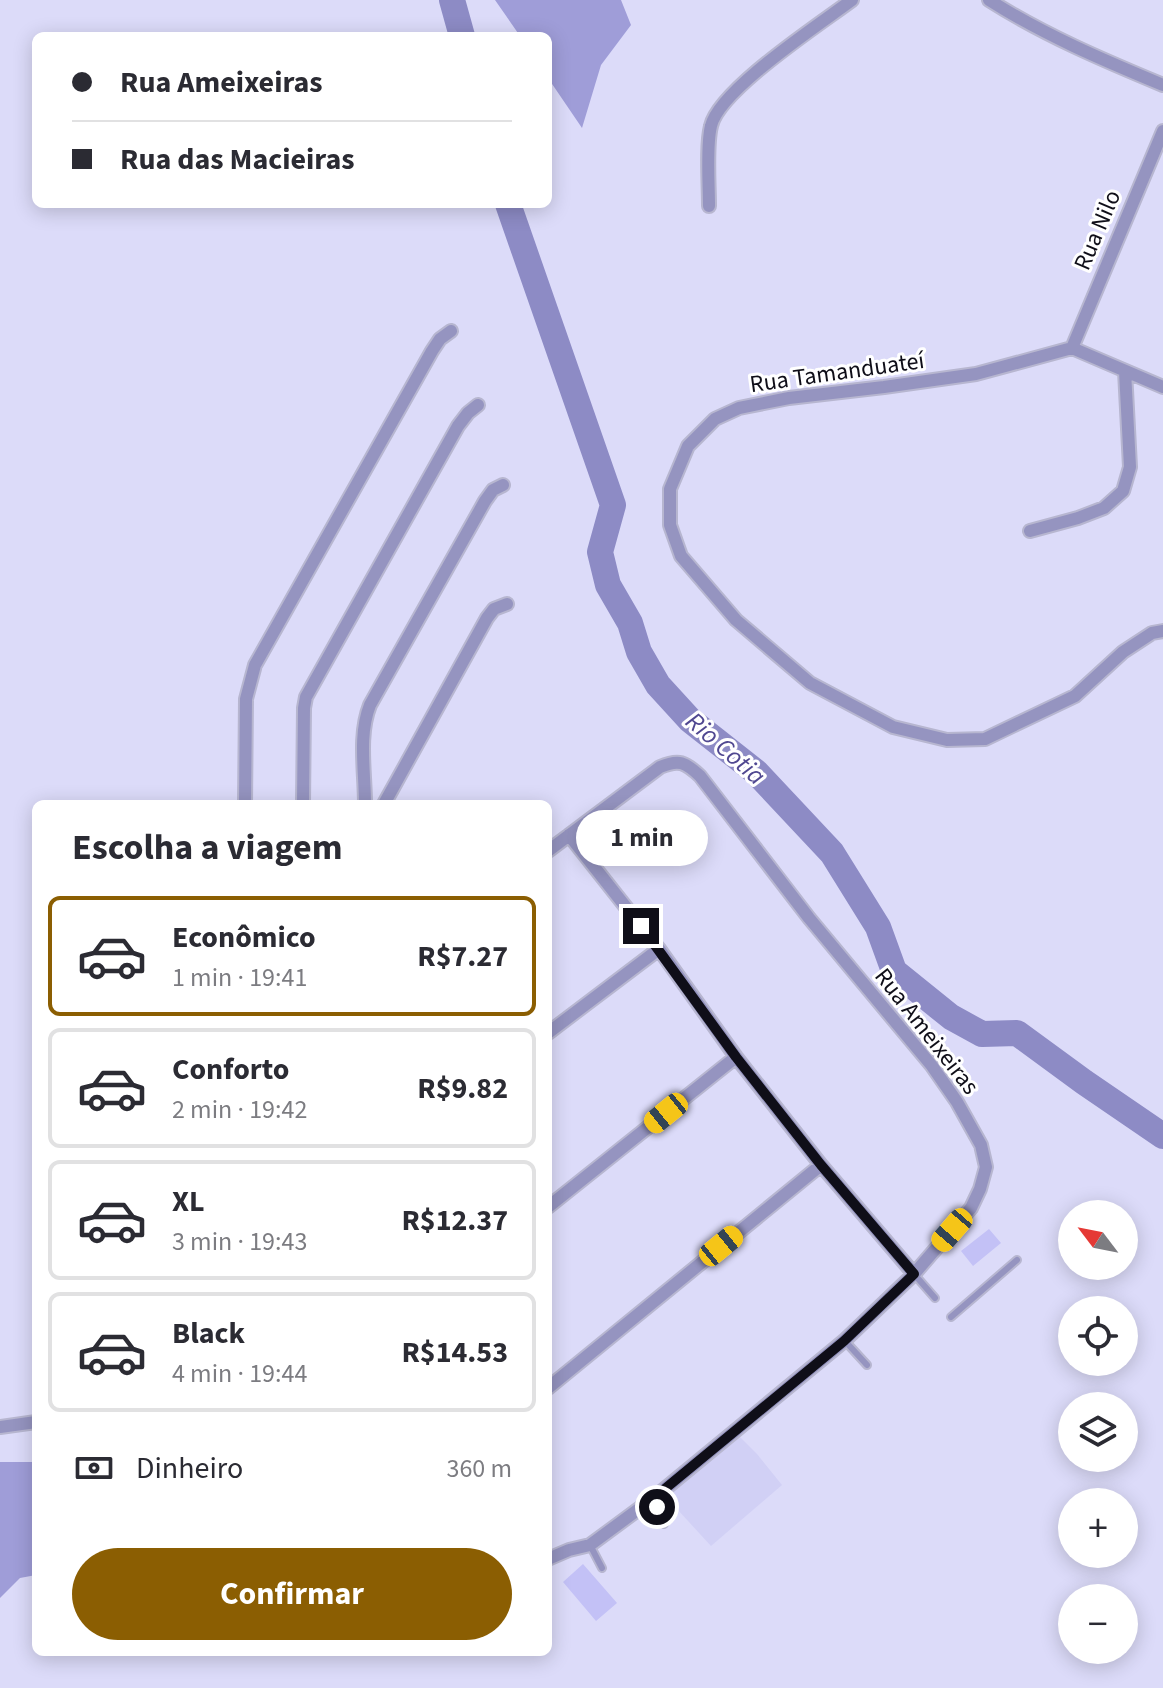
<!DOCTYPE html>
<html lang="pt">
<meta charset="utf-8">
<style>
:root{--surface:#fff;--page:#f2f2f3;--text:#2b2b33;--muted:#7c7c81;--line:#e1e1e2;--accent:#8b5e02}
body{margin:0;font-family:"Source Sans 3",sans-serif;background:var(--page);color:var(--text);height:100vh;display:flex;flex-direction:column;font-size:30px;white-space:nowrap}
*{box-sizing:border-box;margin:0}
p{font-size:26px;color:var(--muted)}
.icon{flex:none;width:44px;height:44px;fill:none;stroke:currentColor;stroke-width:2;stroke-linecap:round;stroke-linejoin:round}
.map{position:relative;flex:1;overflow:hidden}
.details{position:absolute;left:32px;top:800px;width:520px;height:856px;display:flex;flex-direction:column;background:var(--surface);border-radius:12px;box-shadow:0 4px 20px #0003}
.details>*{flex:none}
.guide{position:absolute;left:32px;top:32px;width:520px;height:176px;border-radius:12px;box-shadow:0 4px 20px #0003;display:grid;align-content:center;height:176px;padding:0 40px;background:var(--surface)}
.needle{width:52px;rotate:302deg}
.fabs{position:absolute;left:1058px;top:1200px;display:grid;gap:16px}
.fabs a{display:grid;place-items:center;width:80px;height:80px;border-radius:50%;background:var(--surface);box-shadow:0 4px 20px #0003;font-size:40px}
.end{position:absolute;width:36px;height:36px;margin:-18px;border:10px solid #0f0e18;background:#fff;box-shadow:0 0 0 4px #fff}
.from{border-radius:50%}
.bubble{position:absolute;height:56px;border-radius:28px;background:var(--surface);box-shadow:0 4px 20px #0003;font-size:26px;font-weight:700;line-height:56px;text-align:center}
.car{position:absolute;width:24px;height:48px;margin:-24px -12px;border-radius:10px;box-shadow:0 0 6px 2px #0007;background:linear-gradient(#f5c518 24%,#345 0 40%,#f5c518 0 76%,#345 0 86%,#f5c518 0)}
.guide b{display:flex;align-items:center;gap:28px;height:76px;font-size:30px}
.guide b+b{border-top:2px solid var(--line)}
.guide i{width:20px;height:20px;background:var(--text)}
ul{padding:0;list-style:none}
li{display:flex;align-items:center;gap:24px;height:120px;margin:0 16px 12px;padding:0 24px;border:4px solid var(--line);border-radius:12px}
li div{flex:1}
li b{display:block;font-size:30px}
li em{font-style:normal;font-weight:700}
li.selected{border-color:var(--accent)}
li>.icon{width:72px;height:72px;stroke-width:1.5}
h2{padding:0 40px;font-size:36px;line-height:96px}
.pay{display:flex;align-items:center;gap:20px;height:88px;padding:0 40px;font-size:30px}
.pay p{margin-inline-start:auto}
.action{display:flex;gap:16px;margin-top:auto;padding:16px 40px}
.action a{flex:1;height:92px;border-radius:48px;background:var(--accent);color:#fff;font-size:32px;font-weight:700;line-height:92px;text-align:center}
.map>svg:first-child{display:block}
.built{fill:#d1d0f5}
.green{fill:#c3c1f6}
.forest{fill:#9f9dd8}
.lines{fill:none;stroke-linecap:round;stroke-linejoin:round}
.river{stroke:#8d8bc5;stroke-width:26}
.lane-casing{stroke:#b7b6d0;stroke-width:10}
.street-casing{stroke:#b7b6d0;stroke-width:16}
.lane{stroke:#9594c0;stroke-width:6}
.street{stroke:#9594c0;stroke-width:12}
.route{stroke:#0f0e18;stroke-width:10}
.labels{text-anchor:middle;stroke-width:6;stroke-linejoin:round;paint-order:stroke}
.street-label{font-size:24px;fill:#0f0e18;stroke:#fff}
.water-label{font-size:26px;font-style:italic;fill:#504891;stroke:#fff}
</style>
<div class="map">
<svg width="1163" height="1688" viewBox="0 0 1163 1688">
<rect width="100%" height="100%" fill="#dcdbf9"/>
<path class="built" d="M 740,1437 L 757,1454 L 782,1485 L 711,1546 L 666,1497 Z"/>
<path class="green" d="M 989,1229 L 1001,1243 L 973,1266 L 961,1251 Z
M 583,1564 L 617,1603 L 596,1621 L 563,1582 Z"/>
<path class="forest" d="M 495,0 L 621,0 L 631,25 L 601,65 L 582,128 L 548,78 L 548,36 L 520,36 Z
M 0,1462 L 36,1462 L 36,1575 L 20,1578 L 0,1598 Z"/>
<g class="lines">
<path class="river" d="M 452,0 L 462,36
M 508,204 L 613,505 L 600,552 L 608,585 L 630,623 L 639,652 L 658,685 L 690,720 L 756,772 L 832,853 L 878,927 L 894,971 L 951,1017 L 982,1034 L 1017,1033 L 1084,1082 L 1163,1136"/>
<defs>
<path id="lane" d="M 914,1274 L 935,1298
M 951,1317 L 1017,1260
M 845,1341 L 867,1365
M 655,1497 L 664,1524
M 590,1545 L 602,1568"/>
<path id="street" d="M 989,0 C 1044,35 1103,60 1163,85
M 709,206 C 709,184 706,146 711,126 C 719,90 820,24 852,0
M 1072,348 L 976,374 L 884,387 L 789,398 L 739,408 L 715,419 L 688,446 L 670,489 L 670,525 L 681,556 L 736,620 L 810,683 L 893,727 L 947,740 L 985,739 L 1075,696 L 1123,652 L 1152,633 L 1163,631
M 1072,348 L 1163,131
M 1072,348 L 1163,387
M 1030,531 L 1078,518 L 1104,508 L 1123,491 L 1130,467 L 1125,371
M 245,804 L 246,699 L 255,665 L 432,351 L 440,339 L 451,331
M 303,804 L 304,708 L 306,697 L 458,426 L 468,413 L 478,405
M 365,804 C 365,772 358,735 370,705 L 485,501 L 493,490 L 503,485
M 384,804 L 487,618 L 494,609 L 507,604
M 569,835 L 659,949 L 736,1057 L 821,1165 L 914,1274
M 548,851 L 660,767 C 679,759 685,762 700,776 L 809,918 L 932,1066 L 957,1102 L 981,1145 L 986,1167 L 980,1189 L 971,1208 L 914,1274 L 844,1341 L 655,1497 L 590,1545 L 569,1550 L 548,1559
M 548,1033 L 659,949
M 548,1207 L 736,1057
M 548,1388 L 821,1165
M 0,1427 L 36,1422"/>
</defs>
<use href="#lane" class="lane-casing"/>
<use href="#street" class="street-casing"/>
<use href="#lane" class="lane"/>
<use href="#street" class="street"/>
</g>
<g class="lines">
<path class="route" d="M 641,926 L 736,1057 L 821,1165 L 914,1274 L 844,1341 L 655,1497 L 657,1507"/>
</g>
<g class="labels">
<g class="street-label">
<text transform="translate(1097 230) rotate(-67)" y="8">Rua Nilo</text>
<text transform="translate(837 372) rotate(-8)" y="8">Rua Tamanduateí</text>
<text transform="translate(927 1031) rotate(52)" y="8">Rua Ameixeiras</text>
</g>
<g class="water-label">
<text transform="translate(726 748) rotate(41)" y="9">Rio Cotia</text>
</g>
</g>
</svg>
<div class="fabs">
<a><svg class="needle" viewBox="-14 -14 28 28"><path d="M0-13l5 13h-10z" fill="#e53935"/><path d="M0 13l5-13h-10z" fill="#7c7c81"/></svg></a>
<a><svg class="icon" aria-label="locate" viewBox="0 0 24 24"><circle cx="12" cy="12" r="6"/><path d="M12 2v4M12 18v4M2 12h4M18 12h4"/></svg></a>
<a><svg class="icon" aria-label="layers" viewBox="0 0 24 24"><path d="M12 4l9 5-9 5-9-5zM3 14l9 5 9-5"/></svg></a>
<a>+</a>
<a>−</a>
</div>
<i class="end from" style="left:657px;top:1507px"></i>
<i class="end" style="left:641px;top:926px"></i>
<div class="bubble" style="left:576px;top:810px;width:132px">1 min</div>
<i class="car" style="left:666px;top:1113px;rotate:231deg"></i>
<i class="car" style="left:952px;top:1230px;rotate:221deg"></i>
<i class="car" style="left:721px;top:1246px;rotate:51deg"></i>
<div class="guide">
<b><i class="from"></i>Rua Ameixeiras</b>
<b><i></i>Rua das Macieiras</b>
</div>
<section class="details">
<h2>Escolha a viagem</h2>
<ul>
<li class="selected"><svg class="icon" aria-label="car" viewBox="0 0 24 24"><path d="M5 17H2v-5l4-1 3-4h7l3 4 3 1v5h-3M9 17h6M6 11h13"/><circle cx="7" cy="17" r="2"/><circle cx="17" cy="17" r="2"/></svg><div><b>Econômico</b><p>1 min · 19:41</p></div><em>R$7.27</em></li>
<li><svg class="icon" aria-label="car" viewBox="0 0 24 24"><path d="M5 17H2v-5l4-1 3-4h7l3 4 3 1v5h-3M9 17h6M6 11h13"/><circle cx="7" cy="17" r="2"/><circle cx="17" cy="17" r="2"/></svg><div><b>Conforto</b><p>2 min · 19:42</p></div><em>R$9.82</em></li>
<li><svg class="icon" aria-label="car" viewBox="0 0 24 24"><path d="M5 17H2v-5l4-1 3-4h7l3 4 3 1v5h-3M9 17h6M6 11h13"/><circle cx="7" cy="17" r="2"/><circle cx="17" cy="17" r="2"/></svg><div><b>XL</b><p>3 min · 19:43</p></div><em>R$12.37</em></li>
<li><svg class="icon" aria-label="car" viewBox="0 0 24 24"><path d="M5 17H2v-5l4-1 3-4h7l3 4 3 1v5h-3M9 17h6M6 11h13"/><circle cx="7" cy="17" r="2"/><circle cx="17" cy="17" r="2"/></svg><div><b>Black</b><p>4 min · 19:44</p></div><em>R$14.53</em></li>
</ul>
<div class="pay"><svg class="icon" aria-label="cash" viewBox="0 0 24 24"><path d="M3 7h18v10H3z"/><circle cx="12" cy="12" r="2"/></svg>Dinheiro<p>360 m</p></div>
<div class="action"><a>Confirmar</a></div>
</section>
</div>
